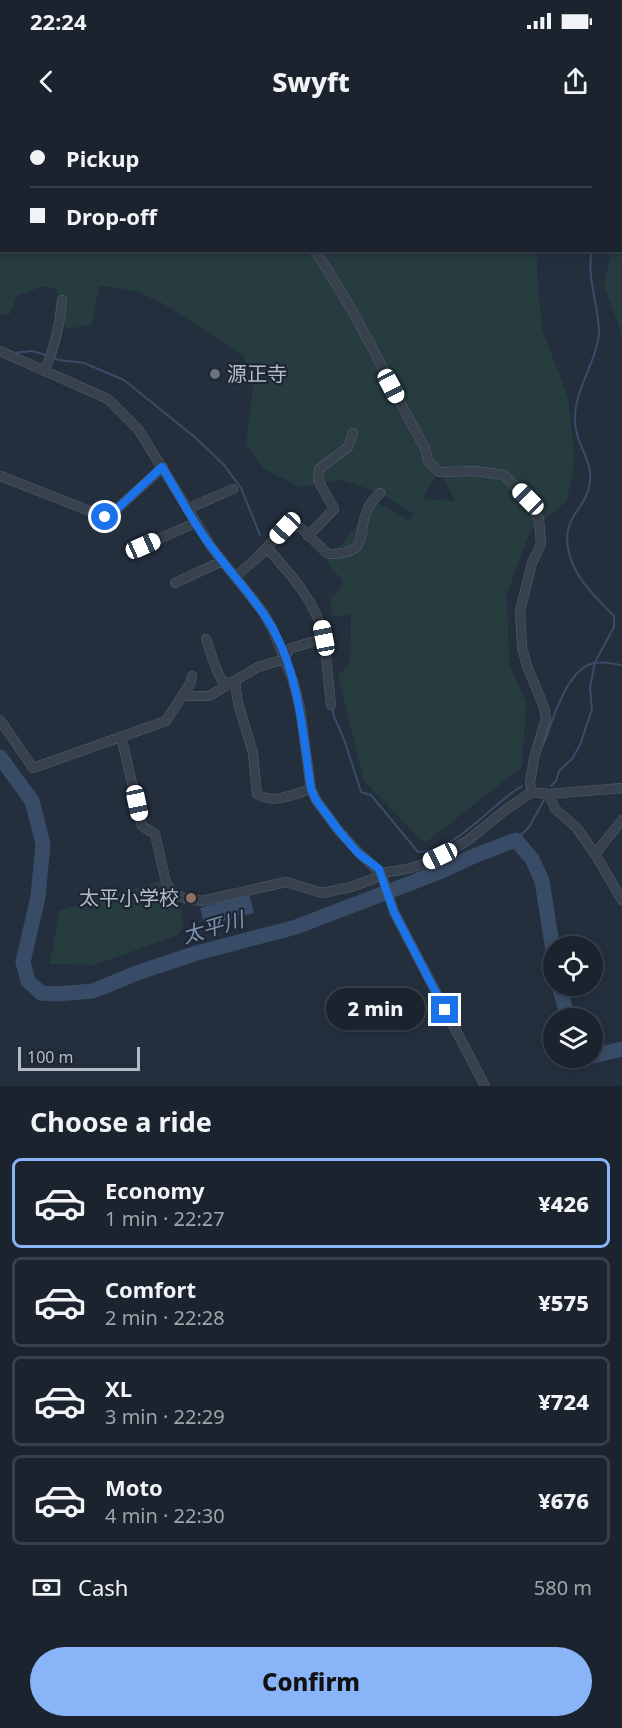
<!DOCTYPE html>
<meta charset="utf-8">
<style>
:root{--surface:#1b232e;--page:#242b36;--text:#f1f3f6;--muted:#a0a4aa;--line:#39404a;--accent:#8ab4f8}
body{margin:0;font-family:"Noto Sans","Noto Sans JP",sans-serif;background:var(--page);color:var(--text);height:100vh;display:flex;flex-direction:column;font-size:22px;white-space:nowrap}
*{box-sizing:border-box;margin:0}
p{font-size:20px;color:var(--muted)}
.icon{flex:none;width:33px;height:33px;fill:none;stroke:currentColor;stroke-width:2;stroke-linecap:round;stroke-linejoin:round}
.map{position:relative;height:966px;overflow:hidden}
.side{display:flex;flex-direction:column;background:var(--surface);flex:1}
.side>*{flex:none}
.top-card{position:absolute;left:0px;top:0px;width:622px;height:132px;box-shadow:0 3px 9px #0003,0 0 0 2px var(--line);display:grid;align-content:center;height:132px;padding:0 30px;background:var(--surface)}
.fabs{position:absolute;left:543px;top:816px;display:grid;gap:12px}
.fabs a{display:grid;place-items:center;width:60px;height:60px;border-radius:50%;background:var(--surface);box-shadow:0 3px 9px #0003,0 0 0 2px var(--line);font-size:30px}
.scale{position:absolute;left:18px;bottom:15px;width:122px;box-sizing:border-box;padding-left:6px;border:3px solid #b4bcc9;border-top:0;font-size:16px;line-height:21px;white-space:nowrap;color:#b4bcc9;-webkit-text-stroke:4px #1d2633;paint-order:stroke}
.end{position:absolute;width:27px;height:27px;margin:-14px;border:8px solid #1a73e8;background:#fff;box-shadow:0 0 0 3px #fff}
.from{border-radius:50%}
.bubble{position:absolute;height:42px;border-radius:21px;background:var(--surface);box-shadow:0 3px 9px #0003,0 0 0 2px var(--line);font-size:20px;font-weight:800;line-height:42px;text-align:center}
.car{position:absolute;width:18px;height:36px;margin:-18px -9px;border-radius:8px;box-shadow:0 0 4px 2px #0007;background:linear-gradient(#fff 24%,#345 0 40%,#fff 0 76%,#345 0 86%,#fff 0)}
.top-card b{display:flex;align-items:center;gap:21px;height:57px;font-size:22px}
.top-card b+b{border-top:2px solid var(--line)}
.top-card i{width:15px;height:15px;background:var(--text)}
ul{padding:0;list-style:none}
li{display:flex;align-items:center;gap:18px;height:90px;margin:0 12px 9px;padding:0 18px;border:3px solid var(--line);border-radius:9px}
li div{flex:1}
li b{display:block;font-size:22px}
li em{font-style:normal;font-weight:800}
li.on{border-color:var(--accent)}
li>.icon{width:54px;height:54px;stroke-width:1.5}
h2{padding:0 30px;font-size:27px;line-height:72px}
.pay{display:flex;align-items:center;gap:15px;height:66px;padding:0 30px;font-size:22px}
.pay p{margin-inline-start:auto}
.button{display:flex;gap:12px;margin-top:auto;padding:12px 30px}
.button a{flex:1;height:69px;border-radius:36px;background:var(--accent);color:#111;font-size:24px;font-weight:800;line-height:69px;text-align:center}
.status{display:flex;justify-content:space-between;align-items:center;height:42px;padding:0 30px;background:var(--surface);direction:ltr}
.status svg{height:16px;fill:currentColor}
header{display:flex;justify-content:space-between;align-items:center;height:78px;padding:0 30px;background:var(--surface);font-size:27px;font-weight:800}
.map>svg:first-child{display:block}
.green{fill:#263c3f;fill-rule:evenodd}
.water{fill:#394c67}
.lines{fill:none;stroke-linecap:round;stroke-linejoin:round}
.stream{stroke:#394c67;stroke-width:2}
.river{stroke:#394c67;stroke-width:15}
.street-casing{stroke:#565f6c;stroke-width:10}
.street{stroke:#38414e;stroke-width:9}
.route{stroke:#1a73e8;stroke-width:8}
.worship-dot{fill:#6b7280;stroke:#1d2633;stroke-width:2}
.education-dot{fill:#8d6e63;stroke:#1d2633;stroke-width:2}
.labels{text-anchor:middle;stroke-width:4.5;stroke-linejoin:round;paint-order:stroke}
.poi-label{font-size:20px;fill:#b4bcc9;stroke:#1d2633;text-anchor:start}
.water-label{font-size:21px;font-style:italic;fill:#7c92b1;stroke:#1d2633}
</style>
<div class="status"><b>22:24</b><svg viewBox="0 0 49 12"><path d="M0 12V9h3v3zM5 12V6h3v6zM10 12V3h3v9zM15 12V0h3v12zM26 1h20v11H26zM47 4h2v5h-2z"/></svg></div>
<header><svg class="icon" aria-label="back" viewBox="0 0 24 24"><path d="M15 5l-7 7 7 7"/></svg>Swyft<svg class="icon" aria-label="share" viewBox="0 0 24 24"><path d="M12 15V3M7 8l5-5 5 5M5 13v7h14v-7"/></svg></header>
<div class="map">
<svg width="622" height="966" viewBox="0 0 622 966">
<rect width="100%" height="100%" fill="#242f3e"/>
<path class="green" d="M 5,0 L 618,0 L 4,2 Z
M 1,10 L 2,130 L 538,131 L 537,150 L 542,209 L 568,277 L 574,331 L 573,354 L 566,382 L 530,411 L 507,473 L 509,544 L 526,582 L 522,647 L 425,723 L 364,661 L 338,554 L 350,545 L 351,495 L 333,496 L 330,477 L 339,472 L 343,461 L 327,443 L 356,406 L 372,380 L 409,400 L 413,393 L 380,373 L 342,360 L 300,367 L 264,349 L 246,324 L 253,267 L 243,235 L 162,183 L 133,170 L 99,166 L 92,205 L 66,209 L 56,169 L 44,166 L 18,175 L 9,195 L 0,194 ZM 439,352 L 456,381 L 455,381 L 422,379 Z
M 622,103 L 622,214 L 604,165 L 611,131 L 621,130 Z
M 163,760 L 179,780 L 184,804 L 178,815 L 94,845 L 50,844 L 59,791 Z"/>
<path class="water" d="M 249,774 L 254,793 L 209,805 L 208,799 L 203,800 L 200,788 Z"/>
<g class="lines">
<path class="stream" d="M 621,74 L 622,72
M 13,233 L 32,231 L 49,236
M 54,238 L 59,240 L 84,243 L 124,260 L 197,319 L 224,345 L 241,368 L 260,415
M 333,587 L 333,594 L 345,622 L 361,672 L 371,675 L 418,732 C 456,732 491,684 522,666
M 543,625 C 553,601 566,549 594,543 C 602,541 613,544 622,545
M 551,666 L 556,661 L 559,651 L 572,639 L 580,625 L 592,589 L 590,568 L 595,542 L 614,507 L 614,496 C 597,478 575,459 569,433 C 560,394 587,391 590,362 C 593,339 575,325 575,300 C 574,270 598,239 599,212 C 599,185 586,158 592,130
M 516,720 L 529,707 L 544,680"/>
<path class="river" d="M 0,637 L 32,681 L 43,724 L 38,777 L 23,842 L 28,861 L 41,873 L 57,874 L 93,871 L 142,851 L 197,833 L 296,807 L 442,751 L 474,736 L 516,720 L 532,739 L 542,761 L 554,837
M 559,866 L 568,898
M 592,936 L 622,929"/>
<defs>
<path id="street" d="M 230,2 L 230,0
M 314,130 C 358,192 388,263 425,328 L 428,341 L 439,352 L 476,351 L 504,355 L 528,379 L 539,399 L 541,424 L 532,443 L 520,491 L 522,527 L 527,546 L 544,587 L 546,599 L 534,638 L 530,663 L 532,672
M 0,231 L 108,279 L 138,309 L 212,428 L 263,492 L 273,510 L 293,561 L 300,588 L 311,669 L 316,680 L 339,711 L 359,733 L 381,753 L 394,792 L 485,966
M 45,250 C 55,227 60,205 62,180
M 0,356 L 105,397 L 118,388 L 163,347
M 187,389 L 233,369
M 308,416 L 334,389 L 318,360 L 319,349 L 348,327 L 353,313
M 143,426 L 195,403
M 235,457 L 258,437 L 285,408 L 290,406 L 300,407 L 328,434 C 372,434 356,414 368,388 C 371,382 376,377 380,373
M 175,463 L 222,441
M 324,518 L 331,585
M 206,519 C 212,534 214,550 224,563 L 235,562 L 238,583 L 253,633 L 257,674 C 273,685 294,674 311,669
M 182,576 L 191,562 L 192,556
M 0,600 L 33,648 L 166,601 L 182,576 L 209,576 L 258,547 L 285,539 L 289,529 L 324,518 C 317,483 290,453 267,428
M 121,616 L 142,706 L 155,714 L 166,762 L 173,773 L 184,778 L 202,781 L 286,762 L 322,773 L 351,767 L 373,759 L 381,753 L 407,749 L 427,743 L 467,721 L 508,688 L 532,672 L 549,674 L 622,668
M 549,674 L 555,689 L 576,707 L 595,734 L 622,780
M 595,734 L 622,700"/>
</defs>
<use href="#street" class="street-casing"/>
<use href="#street" class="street"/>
</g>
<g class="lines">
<path class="route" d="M 105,397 L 118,388 L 162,347 C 179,374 193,404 213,429 C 233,456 257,480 273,509 C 300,558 303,616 311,669 L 316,680 L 339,711 L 358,733 L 379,749 L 394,792 L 445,890"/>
</g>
<circle class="worship-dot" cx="215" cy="254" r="6"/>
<circle class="education-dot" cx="191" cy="778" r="6"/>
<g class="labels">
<g class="poi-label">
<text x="227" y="261">源正寺</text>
<text x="179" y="785" text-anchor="end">太平小学校</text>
</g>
<g class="water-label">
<text transform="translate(213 808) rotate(-16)" y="7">太平川</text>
</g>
</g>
</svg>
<div class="fabs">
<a><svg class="icon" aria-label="locate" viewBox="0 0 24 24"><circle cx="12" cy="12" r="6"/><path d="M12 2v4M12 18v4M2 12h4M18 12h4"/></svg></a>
<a><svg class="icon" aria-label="layers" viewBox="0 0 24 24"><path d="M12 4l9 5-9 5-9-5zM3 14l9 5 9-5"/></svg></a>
</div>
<div class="scale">100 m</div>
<i class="end from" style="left:105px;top:397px"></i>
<i class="end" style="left:445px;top:890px"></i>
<div class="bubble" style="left:326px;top:868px;width:99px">2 min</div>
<i class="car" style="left:391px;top:266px;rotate:152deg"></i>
<i class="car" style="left:528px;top:379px;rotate:315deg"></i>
<i class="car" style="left:285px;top:408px;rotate:223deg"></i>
<i class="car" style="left:143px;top:426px;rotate:66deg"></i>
<i class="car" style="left:324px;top:518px;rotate:349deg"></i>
<i class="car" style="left:137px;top:683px;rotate:168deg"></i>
<i class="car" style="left:440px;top:736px;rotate:244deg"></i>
<div class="top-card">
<b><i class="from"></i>Pickup</b>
<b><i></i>Drop-off</b>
</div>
</div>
<section class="side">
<h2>Choose a ride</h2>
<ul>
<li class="on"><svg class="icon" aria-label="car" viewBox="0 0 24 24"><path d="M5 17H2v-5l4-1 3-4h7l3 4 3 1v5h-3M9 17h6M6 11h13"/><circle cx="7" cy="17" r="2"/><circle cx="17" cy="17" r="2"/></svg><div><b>Economy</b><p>1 min · 22:27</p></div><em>¥426</em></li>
<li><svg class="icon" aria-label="car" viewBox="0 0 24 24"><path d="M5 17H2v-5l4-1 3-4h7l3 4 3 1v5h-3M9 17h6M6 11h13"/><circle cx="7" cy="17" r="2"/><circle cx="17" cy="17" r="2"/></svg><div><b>Comfort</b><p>2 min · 22:28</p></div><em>¥575</em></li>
<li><svg class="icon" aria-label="car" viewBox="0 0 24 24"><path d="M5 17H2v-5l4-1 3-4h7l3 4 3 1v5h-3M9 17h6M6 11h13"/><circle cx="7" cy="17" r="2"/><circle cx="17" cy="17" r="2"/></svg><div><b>XL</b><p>3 min · 22:29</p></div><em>¥724</em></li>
<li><svg class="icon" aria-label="car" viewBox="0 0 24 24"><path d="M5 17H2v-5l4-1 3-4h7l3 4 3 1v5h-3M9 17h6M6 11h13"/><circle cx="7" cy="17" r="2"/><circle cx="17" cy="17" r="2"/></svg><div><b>Moto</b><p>4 min · 22:30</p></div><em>¥676</em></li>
</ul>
<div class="pay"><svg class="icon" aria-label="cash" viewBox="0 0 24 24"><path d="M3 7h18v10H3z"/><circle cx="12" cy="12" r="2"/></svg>Cash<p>580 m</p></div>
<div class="button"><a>Confirm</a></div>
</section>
